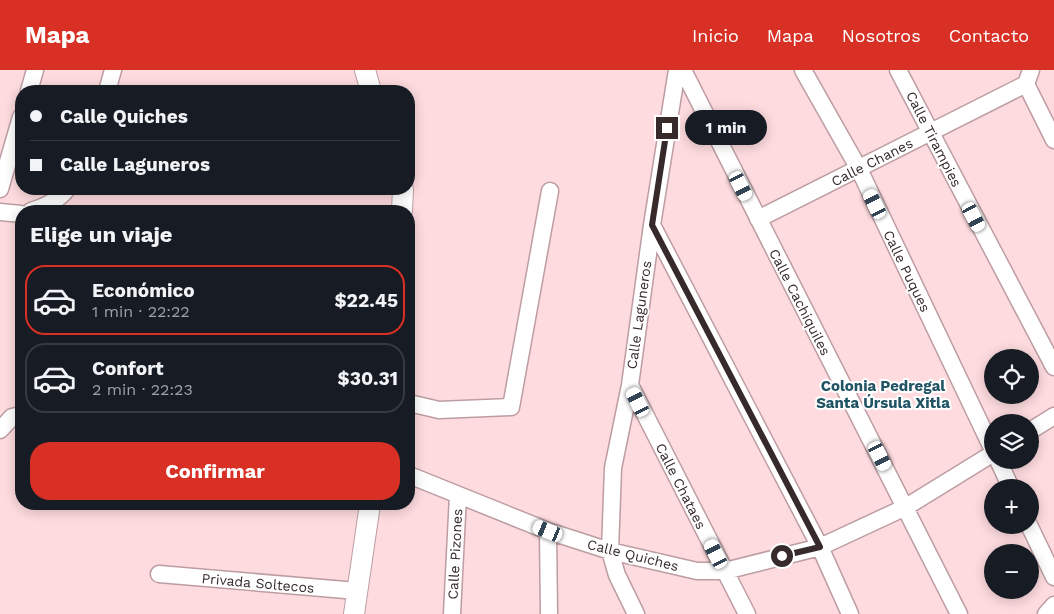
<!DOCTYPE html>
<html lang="es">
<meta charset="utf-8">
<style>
:root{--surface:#171b24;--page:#20242c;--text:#f1f3f6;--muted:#9ea1a6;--line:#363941;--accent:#d93025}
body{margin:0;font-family:"Work Sans",sans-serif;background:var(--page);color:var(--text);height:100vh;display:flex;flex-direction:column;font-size:19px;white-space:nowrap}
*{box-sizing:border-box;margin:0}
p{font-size:16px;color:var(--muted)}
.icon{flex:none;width:28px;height:28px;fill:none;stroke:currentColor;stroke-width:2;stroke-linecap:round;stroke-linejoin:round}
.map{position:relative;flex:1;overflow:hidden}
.drawer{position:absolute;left:15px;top:135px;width:400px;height:305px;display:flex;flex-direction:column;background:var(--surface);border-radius:20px;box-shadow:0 2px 12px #0003}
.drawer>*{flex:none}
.banner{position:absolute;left:15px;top:15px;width:400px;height:110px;border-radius:20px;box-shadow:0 2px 12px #0003;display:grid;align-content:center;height:110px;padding:0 15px;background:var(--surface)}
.tools{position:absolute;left:984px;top:279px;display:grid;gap:10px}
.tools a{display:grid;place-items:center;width:55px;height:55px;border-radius:50%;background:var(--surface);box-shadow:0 2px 12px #0003;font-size:25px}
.end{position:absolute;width:22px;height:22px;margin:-11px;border:6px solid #362a2b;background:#fff;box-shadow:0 0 0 2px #fff}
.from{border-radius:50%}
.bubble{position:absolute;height:35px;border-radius:18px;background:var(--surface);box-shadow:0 2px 12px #0003;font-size:16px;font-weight:700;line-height:35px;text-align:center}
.car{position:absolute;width:15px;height:30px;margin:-15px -8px;border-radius:6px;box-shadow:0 0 4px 1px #0007;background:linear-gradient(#fff 24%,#345 0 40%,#fff 0 76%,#345 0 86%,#fff 0)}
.banner b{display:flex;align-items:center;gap:18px;height:48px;font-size:19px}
.banner b+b{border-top:1px solid var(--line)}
.banner i{width:12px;height:12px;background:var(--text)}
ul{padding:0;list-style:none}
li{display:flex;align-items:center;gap:15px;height:70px;margin:0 10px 8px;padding:0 5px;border:2px solid var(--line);border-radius:20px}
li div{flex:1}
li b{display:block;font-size:19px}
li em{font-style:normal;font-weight:700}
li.current{border-color:var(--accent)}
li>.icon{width:45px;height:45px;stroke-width:1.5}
h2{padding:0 15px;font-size:22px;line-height:60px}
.button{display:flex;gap:10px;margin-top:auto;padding:10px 15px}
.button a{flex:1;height:58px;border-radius:20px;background:var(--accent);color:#fff;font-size:20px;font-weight:700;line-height:58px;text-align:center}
header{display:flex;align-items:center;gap:30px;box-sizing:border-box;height:70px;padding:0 25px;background:var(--accent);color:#fff}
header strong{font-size:24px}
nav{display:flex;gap:28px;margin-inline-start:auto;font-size:18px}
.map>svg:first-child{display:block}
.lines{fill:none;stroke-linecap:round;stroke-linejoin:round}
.minor-casing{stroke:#bd9da2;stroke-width:19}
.tertiary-casing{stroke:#bd9da2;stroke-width:22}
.minor{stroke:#fff;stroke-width:16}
.tertiary{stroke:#fff;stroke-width:20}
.route{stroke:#362a2b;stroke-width:6}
.labels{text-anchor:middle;stroke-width:4;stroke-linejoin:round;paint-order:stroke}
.street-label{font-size:14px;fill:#362a2b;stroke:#fff}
.neighbourhood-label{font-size:15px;font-weight:bold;fill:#215464;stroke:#fff}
</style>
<header>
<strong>Mapa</strong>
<nav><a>Inicio</a><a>Mapa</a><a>Nosotros</a><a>Contacto</a></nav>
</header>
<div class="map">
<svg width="1054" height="544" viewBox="0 0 1054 544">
<rect width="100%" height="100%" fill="#fddbdf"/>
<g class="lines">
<defs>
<path id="minor" d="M 683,0 L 959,544
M 803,0 L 859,99 L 992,378
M 898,0 L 1054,297
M 1026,14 L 1054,70
M 29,21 L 35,0
M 107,21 L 113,0
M 0,119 L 21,47
M 31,141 C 44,137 59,130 67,119
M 0,142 L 21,144
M 758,149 L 1026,14 L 1031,0
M 652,155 L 820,477 L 850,544
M 630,315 L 747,544
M 409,333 L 439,340 L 511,337 L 550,121
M 0,360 L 12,347 L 21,345
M 1030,361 L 1054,346
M 998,390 L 1011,418
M 409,405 L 548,461 L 610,481 L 697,501 L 725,501 L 820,477 L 906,437 L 992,384
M 1029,455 L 1054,507
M 548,461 L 549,544
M 159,504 L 357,521
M 452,544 L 458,425
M 636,544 L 617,505 L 610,481 L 613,398 L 630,315 L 652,155 L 677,0
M 1046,544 L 1054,535"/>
<path id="tertiary" d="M 365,0 L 371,21
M 402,141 L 403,119
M 354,544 L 370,434"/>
</defs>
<use href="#minor" class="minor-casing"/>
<use href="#tertiary" class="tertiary-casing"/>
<use href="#minor" class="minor"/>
<use href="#tertiary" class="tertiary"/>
</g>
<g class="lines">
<path class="route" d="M 667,58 L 652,155 L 820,477 L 782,486"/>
</g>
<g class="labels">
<g class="street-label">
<text transform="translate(934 69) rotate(63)" y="5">Calle Tirampies</text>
<text transform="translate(872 92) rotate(-27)" y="5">Calle Chanes</text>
<text transform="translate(907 201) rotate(64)" y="5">Calle Puques</text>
<text transform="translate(800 232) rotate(63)" y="5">Calle Cachiquiles</text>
<text transform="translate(639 245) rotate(-82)" y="5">Calle Laguneros</text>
<text transform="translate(681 416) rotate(63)" y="5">Calle Chataes</text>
<text transform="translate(455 484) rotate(-87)" y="5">Calle Pizones</text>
<text transform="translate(633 485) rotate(14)" y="5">Calle Quiches</text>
<text transform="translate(258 513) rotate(5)" y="5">Privada Soltecos</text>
</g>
<g class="neighbourhood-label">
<text x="883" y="321">Colonia Pedregal<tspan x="883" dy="17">Santa Úrsula Xitla</tspan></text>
</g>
</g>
</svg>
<div class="tools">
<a><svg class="icon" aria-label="locate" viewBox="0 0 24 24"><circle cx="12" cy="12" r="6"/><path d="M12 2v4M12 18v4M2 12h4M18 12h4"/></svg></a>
<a><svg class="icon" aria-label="layers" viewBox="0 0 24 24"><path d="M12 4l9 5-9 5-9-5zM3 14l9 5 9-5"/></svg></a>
<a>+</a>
<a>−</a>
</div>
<i class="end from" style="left:782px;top:486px"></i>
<i class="end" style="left:667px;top:58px"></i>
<div class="bubble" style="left:685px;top:40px;width:82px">1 min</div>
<i class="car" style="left:741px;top:116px;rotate:153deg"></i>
<i class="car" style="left:875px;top:134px;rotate:334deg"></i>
<i class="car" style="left:974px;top:147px;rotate:152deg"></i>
<i class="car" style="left:638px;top:332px;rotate:333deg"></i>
<i class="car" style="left:880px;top:386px;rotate:153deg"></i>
<i class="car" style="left:548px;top:461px;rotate:292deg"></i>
<i class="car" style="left:716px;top:484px;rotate:333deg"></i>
<div class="banner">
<b><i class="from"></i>Calle Quiches</b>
<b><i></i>Calle Laguneros</b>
</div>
<section class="drawer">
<h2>Elige un viaje</h2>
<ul>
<li class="current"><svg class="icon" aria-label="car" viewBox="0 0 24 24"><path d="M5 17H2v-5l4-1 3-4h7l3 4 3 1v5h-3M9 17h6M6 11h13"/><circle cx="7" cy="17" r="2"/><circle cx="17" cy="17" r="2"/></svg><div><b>Económico</b><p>1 min · 22:22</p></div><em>$22.45</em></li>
<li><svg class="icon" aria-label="car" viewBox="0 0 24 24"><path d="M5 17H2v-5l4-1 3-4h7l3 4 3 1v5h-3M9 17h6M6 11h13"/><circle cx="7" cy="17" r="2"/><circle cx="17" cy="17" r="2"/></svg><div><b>Confort</b><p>2 min · 22:23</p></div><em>$30.31</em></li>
</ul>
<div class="button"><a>Confirmar</a></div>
</section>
</div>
